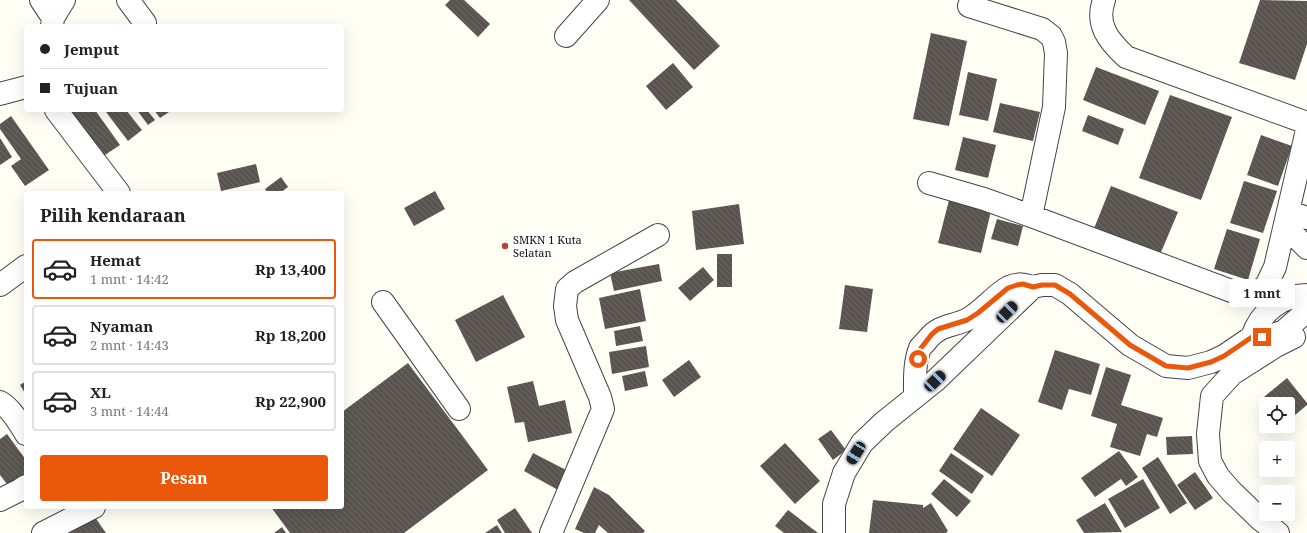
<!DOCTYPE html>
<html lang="id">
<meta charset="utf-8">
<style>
:root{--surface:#fff;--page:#f6f6f6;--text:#222;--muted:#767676;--line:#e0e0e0;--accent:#ea580c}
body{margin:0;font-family:"Noto Serif",serif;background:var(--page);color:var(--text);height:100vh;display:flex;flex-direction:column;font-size:15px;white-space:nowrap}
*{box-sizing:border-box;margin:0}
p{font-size:13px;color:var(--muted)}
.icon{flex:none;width:22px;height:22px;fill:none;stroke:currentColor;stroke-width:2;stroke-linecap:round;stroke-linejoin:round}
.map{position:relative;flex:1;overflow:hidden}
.panel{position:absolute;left:24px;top:191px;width:320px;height:318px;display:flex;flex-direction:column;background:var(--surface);border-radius:4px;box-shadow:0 4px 16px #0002}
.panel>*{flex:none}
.guide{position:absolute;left:24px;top:24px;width:320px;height:88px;border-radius:4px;box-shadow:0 4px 16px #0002;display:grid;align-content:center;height:88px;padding:0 16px;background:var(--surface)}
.tools{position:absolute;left:1259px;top:397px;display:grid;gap:8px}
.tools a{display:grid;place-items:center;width:36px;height:36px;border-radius:4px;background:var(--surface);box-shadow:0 4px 16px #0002;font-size:20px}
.end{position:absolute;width:18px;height:18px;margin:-9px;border:5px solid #ea580c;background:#fff;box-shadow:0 0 0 2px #fff}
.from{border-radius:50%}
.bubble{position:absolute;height:28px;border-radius:4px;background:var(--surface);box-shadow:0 4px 16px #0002;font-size:13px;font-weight:700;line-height:28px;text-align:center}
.car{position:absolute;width:12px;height:24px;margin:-12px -6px;border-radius:5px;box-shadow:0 0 3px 1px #0007;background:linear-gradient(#222 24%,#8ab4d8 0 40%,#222 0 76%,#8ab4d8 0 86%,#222 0)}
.guide b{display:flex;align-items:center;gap:14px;height:38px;font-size:15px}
.guide b+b{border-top:1px solid var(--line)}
.guide i{width:10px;height:10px;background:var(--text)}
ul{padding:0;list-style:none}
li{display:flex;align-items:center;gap:12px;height:60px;margin:0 8px 6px;padding:0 8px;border:2px solid var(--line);border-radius:4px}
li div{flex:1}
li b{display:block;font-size:15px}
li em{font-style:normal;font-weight:700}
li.current{border-color:var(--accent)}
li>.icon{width:36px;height:36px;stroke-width:1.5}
h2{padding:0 16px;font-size:18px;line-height:48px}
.cta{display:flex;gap:8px;margin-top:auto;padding:8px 16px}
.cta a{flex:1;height:46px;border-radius:4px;background:var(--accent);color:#fff;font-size:16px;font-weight:700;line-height:46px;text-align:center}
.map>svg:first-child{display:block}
.building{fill:url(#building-back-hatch)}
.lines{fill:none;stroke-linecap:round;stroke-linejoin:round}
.minor-casing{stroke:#444;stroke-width:24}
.minor{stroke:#fff;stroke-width:22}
.route{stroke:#ea580c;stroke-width:5}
.poi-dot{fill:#bb452f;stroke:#fff;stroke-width:1.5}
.labels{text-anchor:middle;stroke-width:4;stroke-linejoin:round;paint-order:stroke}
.poi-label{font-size:11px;fill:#111;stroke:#fff;text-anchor:start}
</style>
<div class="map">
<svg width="1307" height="533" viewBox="0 0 1307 533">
<defs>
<pattern id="building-back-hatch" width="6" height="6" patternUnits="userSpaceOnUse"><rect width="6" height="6" fill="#59544e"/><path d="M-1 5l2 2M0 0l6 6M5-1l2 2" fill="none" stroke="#6c6863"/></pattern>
</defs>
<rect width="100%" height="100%" fill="#fefef5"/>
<path class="building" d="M 450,0 L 464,0 L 490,24 L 478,37 L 445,5 Z
M 629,0 L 676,0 L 720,46 L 694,70 Z
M 1260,0 L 1307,1 L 1307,44 L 1295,80 L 1239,63 Z
M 931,33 L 967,41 L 949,126 L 913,119 Z
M 673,63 L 693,87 L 666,110 L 646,86 Z
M 1096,67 L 1159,91 L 1145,125 L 1083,100 Z
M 968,72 L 997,79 L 988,121 L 959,115 Z
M 1170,95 L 1232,117 L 1201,200 L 1139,178 Z
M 1000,103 L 1040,112 L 1033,141 L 993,132 Z
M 64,110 L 95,110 L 120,145 L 99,159 Z
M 108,110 L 126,110 L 142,130 L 128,141 L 106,112 Z
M 137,110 L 147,110 L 155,120 L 148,125 Z
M 154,110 L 172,110 L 160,118 Z
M 1088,115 L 1124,129 L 1118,145 L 1082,131 Z
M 11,116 L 49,170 L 25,186 L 11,166 L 21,159 L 0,129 L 0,124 Z
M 1261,135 L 1292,146 L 1278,186 L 1247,175 Z
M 963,137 L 996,145 L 988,178 L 955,170 Z
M 0,138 L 12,157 L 0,165 Z
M 256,164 L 260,182 L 221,191 L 217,173 Z
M 281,177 L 288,187 L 280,193 L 268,193 L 265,189 Z
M 1244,181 L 1277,191 L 1263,233 L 1230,223 Z
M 1111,186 L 1178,212 L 1159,257 L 1093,231 Z
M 435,191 L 445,209 L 414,226 L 404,208 Z
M 949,200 L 991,211 L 981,253 L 938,243 Z
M 739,204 L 744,244 L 696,250 L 692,211 Z
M 997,219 L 1023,226 L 1018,246 L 991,239 Z
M 1227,229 L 1260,239 L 1248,280 L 1214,269 Z
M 717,254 L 732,254 L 732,287 L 717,287 Z
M 659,264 L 662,281 L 614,291 L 610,273 Z
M 703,267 L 714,280 L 690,301 L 678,288 Z
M 845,285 L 873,289 L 867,332 L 839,329 Z
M 640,289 L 646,321 L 605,329 L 599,298 Z
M 503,295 L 525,337 L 476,362 L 455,320 Z
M 640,326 L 643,341 L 616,346 L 614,331 Z
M 646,346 L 649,367 L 612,374 L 609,352 Z
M 1055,350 L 1100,364 L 1091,395 L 1069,389 L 1062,410 L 1038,402 Z
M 689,360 L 701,377 L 674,397 L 662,380 Z
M 408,363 L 488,470 L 404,533 L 290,533 L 271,507 L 342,507 L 342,412 Z
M 1106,367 L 1131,375 L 1121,405 L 1163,418 L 1157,437 L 1147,434 L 1140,456 L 1110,447 L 1117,424 L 1091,416 Z
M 645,371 L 648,386 L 625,391 L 622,376 Z
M 1287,378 L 1307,403 L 1307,405 L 1288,421 L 1288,404 L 1266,404 L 1266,409 L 1259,401 Z
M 26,381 L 26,395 L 20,385 Z
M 533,381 L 539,406 L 565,400 L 572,433 L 528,442 L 524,422 L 515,423 L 507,387 Z
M 981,408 L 1020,435 L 992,476 L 953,449 Z
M 831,430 L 846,450 L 833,460 L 818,439 Z
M 7,434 L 26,460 L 26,477 L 10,488 L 0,475 L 0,439 Z
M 1192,436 L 1193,454 L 1167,455 L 1166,437 Z
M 785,443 L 820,481 L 795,504 L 760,466 Z
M 1119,451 L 1138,477 L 1126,486 L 1121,479 L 1095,497 L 1081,478 Z
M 533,453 L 568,471 L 558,490 L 524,471 Z
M 951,453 L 984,476 L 972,494 L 939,471 Z
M 1158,457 L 1187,503 L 1170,514 L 1142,468 Z
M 1195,472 L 1213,498 L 1195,510 L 1177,485 Z
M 944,479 L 971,501 L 957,517 L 931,494 Z
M 1143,479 L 1160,508 L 1125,528 L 1108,499 Z
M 594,487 L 609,495 L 645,531 L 643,533 L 608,533 L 599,525 L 595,533 L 584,533 L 575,529 Z
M 873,500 L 923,505 L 923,508 L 931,503 L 948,531 L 946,533 L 869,533 Z
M 1105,503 L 1122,532 L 1084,533 L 1076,520 Z
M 515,508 L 532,533 L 505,533 L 497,520 Z
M 90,510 L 106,533 L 59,533 Z
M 788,510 L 818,533 L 784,533 L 775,526 Z
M 497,525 L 502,533 L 485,533 Z
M 282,527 L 286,533 L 274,533 Z"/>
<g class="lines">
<defs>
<path id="minor" d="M 41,0 L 53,18 L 52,26
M 128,0 L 145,23
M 1104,0 C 1095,25 1109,41 1126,57 L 1307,123
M 969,6 L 1042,29 L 1051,36 L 1054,42 L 1056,53 L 1054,107 L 1031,216
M 53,18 L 64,0
M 566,36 L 598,0
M 0,94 L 26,87
M 56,110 L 119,193
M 929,183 L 984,199 L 1031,216 L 1242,295 L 1254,294 L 1266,286 L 1275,267 L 1307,130
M 1289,212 L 1307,218
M 1284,230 L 1296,237 L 1307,248
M 0,285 L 26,266
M 383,302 L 459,409
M 1252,337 C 1260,313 1281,295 1307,295
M 915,397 C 915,381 914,363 920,348 C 922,345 926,342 928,339 C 940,324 953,327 968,319 C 983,311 994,295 1009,287 C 1018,283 1024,284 1033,287
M 0,402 C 12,409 19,423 26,434
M 0,500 L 20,490 L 26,486
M 43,533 L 94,507
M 551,533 L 603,409 L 600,397 L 567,320 L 565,306 L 567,289 L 575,282 L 658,235
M 834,533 L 834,504 L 844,473 L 862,443 L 884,422 L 935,381 L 1033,287 L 1042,285 L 1055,285 L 1070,294 L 1130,345 L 1166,366 L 1188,368 L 1211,362 L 1224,356 L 1252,337 L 1273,335 L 1284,331 L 1300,317 L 1307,305
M 1278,533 L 1261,520 L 1231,491 L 1218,476 L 1210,461 L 1208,434 L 1212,396 L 1232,374 L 1276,346 L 1294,337"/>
</defs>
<use href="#minor" class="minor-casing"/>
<use href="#minor" class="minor"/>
</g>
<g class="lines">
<path class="route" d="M 918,359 L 921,348 L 932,334 L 938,329 L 967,320 L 978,313 L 1008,288 L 1017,285 L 1023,284 L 1033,287 L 1042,285 L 1055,285 L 1070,294 L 1130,345 L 1166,366 L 1188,368 L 1211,362 L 1224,356 L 1252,337 L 1262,337"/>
</g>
<circle class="poi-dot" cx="505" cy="246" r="4"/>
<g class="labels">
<g class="poi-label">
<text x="513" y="244">SMKN 1 Kuta<tspan x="513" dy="13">Selatan</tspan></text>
</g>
</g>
</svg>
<div class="tools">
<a><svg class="icon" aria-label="locate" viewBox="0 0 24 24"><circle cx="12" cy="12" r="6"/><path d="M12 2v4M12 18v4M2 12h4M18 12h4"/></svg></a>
<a>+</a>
<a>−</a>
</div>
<i class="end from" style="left:918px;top:359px"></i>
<i class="end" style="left:1262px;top:337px"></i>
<div class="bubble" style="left:1229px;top:279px;width:66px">1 mnt</div>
<i class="car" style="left:1007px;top:312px;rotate:45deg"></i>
<i class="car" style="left:935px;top:381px;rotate:46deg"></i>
<i class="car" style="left:856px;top:453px;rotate:212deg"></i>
<div class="guide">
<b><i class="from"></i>Jemput</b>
<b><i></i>Tujuan</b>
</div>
<section class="panel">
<h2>Pilih kendaraan</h2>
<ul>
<li class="current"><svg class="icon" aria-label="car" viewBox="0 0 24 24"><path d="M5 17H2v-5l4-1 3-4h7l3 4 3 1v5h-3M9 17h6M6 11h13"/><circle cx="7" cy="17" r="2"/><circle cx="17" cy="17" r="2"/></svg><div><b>Hemat</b><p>1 mnt · 14:42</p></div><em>Rp 13,400</em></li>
<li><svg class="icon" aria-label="car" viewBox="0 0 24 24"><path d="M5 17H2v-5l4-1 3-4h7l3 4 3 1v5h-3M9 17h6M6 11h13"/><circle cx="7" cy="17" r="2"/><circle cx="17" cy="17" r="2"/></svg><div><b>Nyaman</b><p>2 mnt · 14:43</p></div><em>Rp 18,200</em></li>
<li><svg class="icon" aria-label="car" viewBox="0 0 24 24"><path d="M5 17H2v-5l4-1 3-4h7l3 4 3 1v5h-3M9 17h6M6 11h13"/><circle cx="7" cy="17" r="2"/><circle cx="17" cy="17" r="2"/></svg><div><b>XL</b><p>3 mnt · 14:44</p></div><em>Rp 22,900</em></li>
</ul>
<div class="cta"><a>Pesan</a></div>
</section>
</div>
